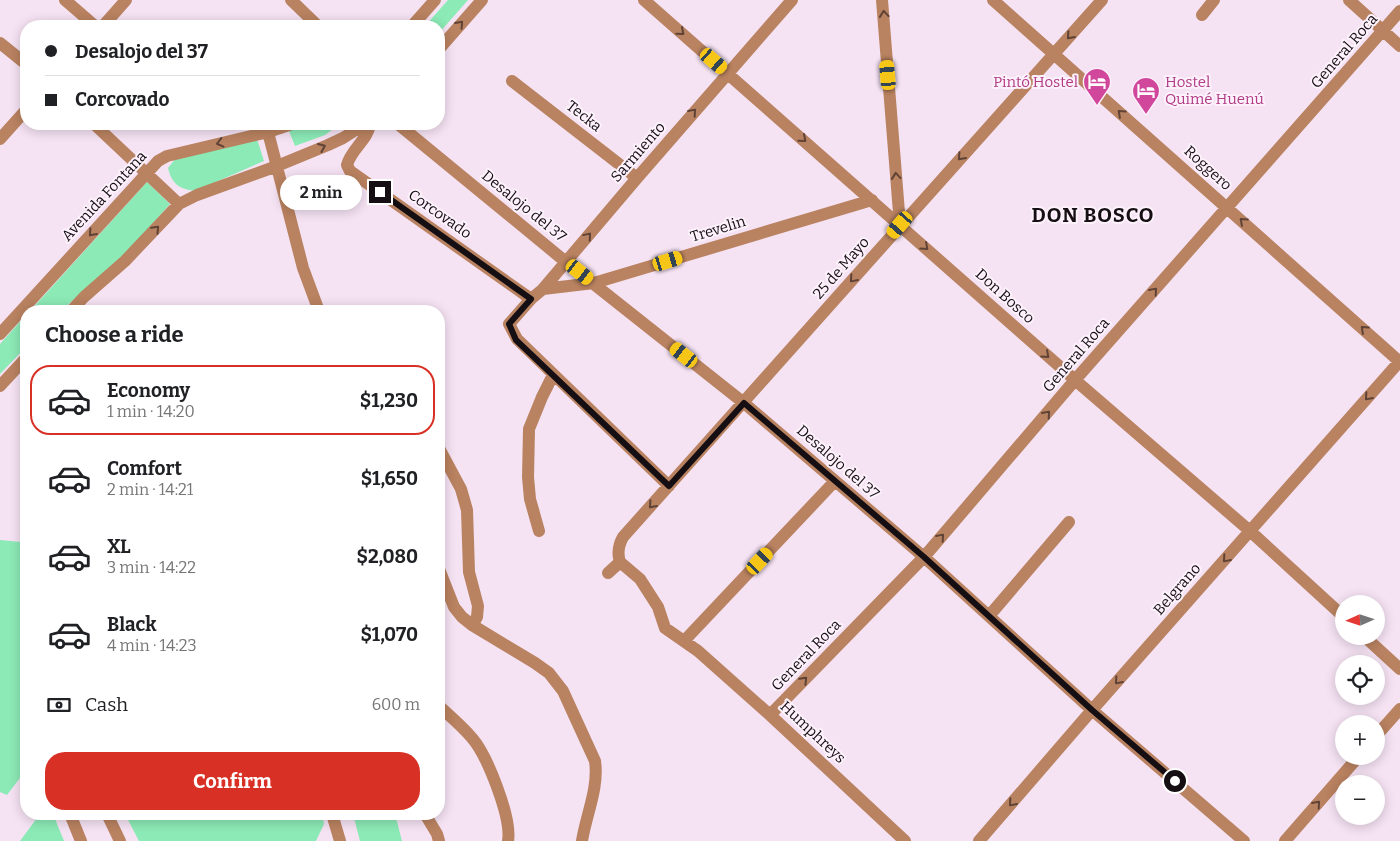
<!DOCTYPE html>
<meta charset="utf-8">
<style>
:root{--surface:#fff;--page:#f6f6f6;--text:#202124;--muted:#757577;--line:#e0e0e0;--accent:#d93025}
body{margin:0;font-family:Bitter,serif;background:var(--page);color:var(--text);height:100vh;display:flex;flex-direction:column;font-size:19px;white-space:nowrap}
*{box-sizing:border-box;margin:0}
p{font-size:16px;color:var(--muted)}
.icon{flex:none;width:28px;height:28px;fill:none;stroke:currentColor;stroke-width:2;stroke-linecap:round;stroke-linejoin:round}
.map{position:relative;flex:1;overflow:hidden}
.side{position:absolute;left:20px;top:305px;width:425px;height:515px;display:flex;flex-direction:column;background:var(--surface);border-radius:20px;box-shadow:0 2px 12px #0003}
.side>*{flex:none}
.hud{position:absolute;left:20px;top:20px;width:425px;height:110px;border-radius:20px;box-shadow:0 2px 12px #0003;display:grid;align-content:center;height:110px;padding:0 25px;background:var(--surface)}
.needle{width:32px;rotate:267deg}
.controls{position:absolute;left:1335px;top:595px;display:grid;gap:10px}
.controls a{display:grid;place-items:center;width:50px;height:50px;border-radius:50%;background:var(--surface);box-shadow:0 2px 12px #0003;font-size:25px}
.end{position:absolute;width:22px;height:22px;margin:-11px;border:6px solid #150f14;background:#fff;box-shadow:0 0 0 2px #fff}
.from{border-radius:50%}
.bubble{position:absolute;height:35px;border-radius:18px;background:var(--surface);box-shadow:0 2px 12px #0003;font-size:16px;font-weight:700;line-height:35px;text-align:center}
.car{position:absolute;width:15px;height:30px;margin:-15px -8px;border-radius:6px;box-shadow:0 0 4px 1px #0007;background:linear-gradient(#f5c518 24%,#345 0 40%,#f5c518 0 76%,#345 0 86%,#f5c518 0)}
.hud b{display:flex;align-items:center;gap:18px;height:48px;font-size:19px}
.hud b+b{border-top:1px solid var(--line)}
.hud i{width:12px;height:12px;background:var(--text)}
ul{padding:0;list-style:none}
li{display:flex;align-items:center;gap:15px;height:70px;margin:0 10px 8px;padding:0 15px;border:2px solid transparent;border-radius:20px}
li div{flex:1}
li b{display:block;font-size:19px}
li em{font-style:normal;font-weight:700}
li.active{border-color:var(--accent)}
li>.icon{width:45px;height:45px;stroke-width:1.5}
h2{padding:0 25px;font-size:22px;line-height:60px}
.pay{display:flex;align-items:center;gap:12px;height:55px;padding:0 25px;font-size:19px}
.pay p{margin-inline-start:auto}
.button{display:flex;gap:10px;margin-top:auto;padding:10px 25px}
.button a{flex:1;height:58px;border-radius:20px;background:var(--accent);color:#fff;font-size:20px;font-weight:700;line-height:58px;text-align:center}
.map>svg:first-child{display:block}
.green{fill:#8ceab6}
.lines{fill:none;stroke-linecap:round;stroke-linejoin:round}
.minor{stroke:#b98260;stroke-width:12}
.oneway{stroke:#5f4336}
.route{stroke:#150f14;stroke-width:6}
.labels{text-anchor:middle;stroke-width:4;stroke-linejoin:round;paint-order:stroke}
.street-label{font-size:15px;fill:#150f14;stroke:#fdf2fc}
.hotel-label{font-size:15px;fill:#b23c85;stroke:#fdf2fc;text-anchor:end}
.district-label{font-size:20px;font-weight:bold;letter-spacing:1px;fill:#150f14;stroke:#fdf2fc}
</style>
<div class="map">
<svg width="1400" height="841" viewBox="0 0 1400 841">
<rect width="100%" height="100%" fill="#f5e2f3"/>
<path class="green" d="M 448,0 L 468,0 L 439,33 L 439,26 L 425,26 Z
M 310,124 L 340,124 L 325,135 L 295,146 L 289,131 Z
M 257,139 L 264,161 L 195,191 C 179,189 172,184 168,168 L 176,158 Z
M 147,182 L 170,204 L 132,247 L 61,311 L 30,311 Z
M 26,315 L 26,347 L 0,374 L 0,344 Z
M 26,535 L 26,770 L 7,795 L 0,792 L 0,540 L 21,542 Z
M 40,814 L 53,814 L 64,841 L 20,841 Z
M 125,814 L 322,814 L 324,824 L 316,841 L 139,841 Z
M 353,814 L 395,814 L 402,841 L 360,841 Z"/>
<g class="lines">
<path class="minor" d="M 65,0 L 95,26
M 291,0 L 318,26
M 644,0 L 1075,380 L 1250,531 L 1344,617
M 882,0 L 900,225
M 993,0 L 1400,362
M 1349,0 L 1400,46
M 1202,15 L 1214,0
M 103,26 L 126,0
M 412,26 L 435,0
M 0,43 L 26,64
M 439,49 L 482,0
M 512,81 L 637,178
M 94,124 L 179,204
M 370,124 C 368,140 351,149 347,165 L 350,171 L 531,299
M 398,124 L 566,262 L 744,403 L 924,557 L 1092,710 L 1244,841
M 268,132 L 303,268 L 319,311
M 0,139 L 26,110
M 543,289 L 594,283 L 872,200
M 71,311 L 84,297 L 125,261 L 179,204 L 197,195 L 277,166 L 328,145 L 343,138 L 365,124
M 0,334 L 158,161 L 167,156 L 268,132 L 292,124
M 0,386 L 26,358
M 439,448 L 461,489 L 467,510 L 469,572 L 478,606 L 477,617 L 472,625
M 669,486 L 517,339 L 509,324 L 531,299 L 543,289 L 637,178 L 792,0
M 539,531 L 530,499 L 528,477 L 529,429 L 542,397 L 553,375
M 620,562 C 617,553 618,546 623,537 L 1102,0
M 620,562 L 640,579 L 658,607 L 665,628 L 698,651 L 770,715 L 905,841
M 439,569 L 454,607 L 462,617 L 472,625 L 535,663 L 549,673 L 563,691 L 595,761 C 599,788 586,815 582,841
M 608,573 L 620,562
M 989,616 L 1069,522
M 1364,636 L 1400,669
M 684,641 L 835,481
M 439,706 C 450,716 462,726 472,738 C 487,755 512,818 508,841
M 770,715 L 924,557 L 1075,380 L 1400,11
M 1376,736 L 1400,709
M 70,814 L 81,841
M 107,814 L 120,841
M 332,814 L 340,841
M 425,814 L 437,834 L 439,841
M 979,841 L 1092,710 L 1400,361
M 1285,841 L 1359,756"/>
</g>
<defs><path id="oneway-chevron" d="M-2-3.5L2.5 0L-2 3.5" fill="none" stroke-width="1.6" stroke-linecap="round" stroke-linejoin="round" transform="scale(1.25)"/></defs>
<g class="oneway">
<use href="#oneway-chevron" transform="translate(884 14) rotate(-95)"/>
<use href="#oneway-chevron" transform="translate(460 24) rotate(-48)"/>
<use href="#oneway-chevron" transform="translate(681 32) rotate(41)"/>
<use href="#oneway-chevron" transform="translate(1070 36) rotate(132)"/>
<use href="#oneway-chevron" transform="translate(693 112) rotate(-49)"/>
<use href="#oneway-chevron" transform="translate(1121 113) rotate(-138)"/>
<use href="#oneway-chevron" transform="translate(803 139) rotate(41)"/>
<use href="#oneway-chevron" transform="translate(220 143) rotate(166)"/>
<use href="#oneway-chevron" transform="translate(322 147) rotate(-23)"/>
<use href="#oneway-chevron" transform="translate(961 157) rotate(132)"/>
<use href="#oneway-chevron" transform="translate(896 176) rotate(-95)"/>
<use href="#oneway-chevron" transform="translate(1243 221) rotate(-138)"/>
<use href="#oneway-chevron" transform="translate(156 229) rotate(-46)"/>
<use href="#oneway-chevron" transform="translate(92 233) rotate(132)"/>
<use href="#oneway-chevron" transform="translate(588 236) rotate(-50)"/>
<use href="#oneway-chevron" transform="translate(925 247) rotate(42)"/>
<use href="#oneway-chevron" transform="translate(853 279) rotate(131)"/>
<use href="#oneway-chevron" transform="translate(1154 291) rotate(-49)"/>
<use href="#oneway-chevron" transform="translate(1364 329) rotate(-138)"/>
<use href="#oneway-chevron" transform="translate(1046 355) rotate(42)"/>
<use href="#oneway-chevron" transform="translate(1368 397) rotate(131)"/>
<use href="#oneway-chevron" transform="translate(1047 414) rotate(-49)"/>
<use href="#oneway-chevron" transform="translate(652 505) rotate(132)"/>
<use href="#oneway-chevron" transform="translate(941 537) rotate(-49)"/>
<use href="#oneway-chevron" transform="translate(1226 559) rotate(131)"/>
<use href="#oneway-chevron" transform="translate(804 680) rotate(-46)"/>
<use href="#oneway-chevron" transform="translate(1118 681) rotate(131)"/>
<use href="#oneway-chevron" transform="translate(1012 803) rotate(131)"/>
<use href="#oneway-chevron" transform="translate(1317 804) rotate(-49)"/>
</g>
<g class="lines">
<path class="route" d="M 380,192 L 531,299 L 509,324 L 516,340 L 669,486 L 744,403 L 924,557 L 1092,710 L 1175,781"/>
</g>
<defs>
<symbol id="hotel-pin" viewBox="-11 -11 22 30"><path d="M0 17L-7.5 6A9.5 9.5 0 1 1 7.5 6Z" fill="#d1479c" stroke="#fdf2fc"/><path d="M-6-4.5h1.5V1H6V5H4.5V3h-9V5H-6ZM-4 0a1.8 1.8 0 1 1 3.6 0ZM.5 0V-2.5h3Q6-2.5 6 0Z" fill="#fff"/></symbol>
</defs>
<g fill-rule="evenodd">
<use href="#hotel-pin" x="1081" y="66" width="32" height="43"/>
<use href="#hotel-pin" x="1130" y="75" width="32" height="43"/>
</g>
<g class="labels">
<g class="street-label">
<text transform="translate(1344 51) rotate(-49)" y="5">General Roca</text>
<text transform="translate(584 116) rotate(38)" y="5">Tecka</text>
<text transform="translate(638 152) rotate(-49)" y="5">Sarmiento</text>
<text transform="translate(1208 168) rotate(42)" y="5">Roggero</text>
<text transform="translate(104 196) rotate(-47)" y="5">Avenida Fontana</text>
<text transform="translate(524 206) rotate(39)" y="5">Desalojo del 37</text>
<text transform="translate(440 214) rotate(35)" y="5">Corcovado</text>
<text transform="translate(718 229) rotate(-17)" y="5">Trevelin</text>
<text transform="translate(841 268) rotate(-49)" y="5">25 de Mayo</text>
<text transform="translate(1005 296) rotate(42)" y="5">Don Bosco</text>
<text transform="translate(1076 355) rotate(-49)" y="5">General Roca</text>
<text transform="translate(838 462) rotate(41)" y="5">Desalojo del 37</text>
<text transform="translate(1177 589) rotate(-49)" y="5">Belgrano</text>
<text transform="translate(806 655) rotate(-46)" y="5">General Roca</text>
<text transform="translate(813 732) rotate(43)" y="5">Humphreys</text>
</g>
<g class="hotel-label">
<text x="1078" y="87">Pintó Hostel</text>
<text x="1165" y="87" text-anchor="start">Hostel<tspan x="1165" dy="17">Quimé Huenú</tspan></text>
</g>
<g class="district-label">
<text x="1093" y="222">DON BOSCO</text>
</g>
</g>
</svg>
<div class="controls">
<a><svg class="needle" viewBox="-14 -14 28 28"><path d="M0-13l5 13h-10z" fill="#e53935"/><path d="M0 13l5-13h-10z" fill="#757577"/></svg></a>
<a><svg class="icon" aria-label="locate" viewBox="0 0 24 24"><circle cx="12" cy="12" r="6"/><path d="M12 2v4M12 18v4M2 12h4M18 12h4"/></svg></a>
<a>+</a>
<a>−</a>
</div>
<i class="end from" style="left:1175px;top:781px"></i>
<i class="end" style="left:380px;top:192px"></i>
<div class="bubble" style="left:280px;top:175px;width:82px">2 min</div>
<i class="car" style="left:714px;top:61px;rotate:131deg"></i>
<i class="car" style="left:888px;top:75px;rotate:355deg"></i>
<i class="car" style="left:900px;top:225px;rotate:221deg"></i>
<i class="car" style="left:668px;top:261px;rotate:73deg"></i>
<i class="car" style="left:580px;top:272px;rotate:128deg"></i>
<i class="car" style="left:684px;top:355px;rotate:308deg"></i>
<i class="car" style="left:760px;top:561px;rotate:43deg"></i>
<div class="hud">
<b><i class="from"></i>Desalojo del 37</b>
<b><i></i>Corcovado</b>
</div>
<section class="side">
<h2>Choose a ride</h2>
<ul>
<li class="active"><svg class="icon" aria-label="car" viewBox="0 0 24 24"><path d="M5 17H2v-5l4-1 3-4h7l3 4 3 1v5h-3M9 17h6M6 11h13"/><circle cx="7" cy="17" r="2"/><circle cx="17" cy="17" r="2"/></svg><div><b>Economy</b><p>1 min · 14:20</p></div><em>$1,230</em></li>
<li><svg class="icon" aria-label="car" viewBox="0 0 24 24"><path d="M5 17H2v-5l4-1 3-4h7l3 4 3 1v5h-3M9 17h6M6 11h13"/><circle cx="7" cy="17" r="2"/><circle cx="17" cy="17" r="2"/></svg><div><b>Comfort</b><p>2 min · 14:21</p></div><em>$1,650</em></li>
<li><svg class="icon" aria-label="car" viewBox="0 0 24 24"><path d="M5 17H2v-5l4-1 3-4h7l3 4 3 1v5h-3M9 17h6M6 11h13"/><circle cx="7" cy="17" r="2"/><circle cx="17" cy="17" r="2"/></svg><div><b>XL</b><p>3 min · 14:22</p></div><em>$2,080</em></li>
<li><svg class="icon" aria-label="car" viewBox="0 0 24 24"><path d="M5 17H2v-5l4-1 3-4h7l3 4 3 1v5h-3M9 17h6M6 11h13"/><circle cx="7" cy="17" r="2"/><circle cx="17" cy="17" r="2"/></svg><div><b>Black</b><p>4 min · 14:23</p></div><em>$1,070</em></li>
</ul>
<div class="pay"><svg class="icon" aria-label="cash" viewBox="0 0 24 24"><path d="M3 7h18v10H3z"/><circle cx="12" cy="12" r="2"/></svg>Cash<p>600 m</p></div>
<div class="button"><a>Confirm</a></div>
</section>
</div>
